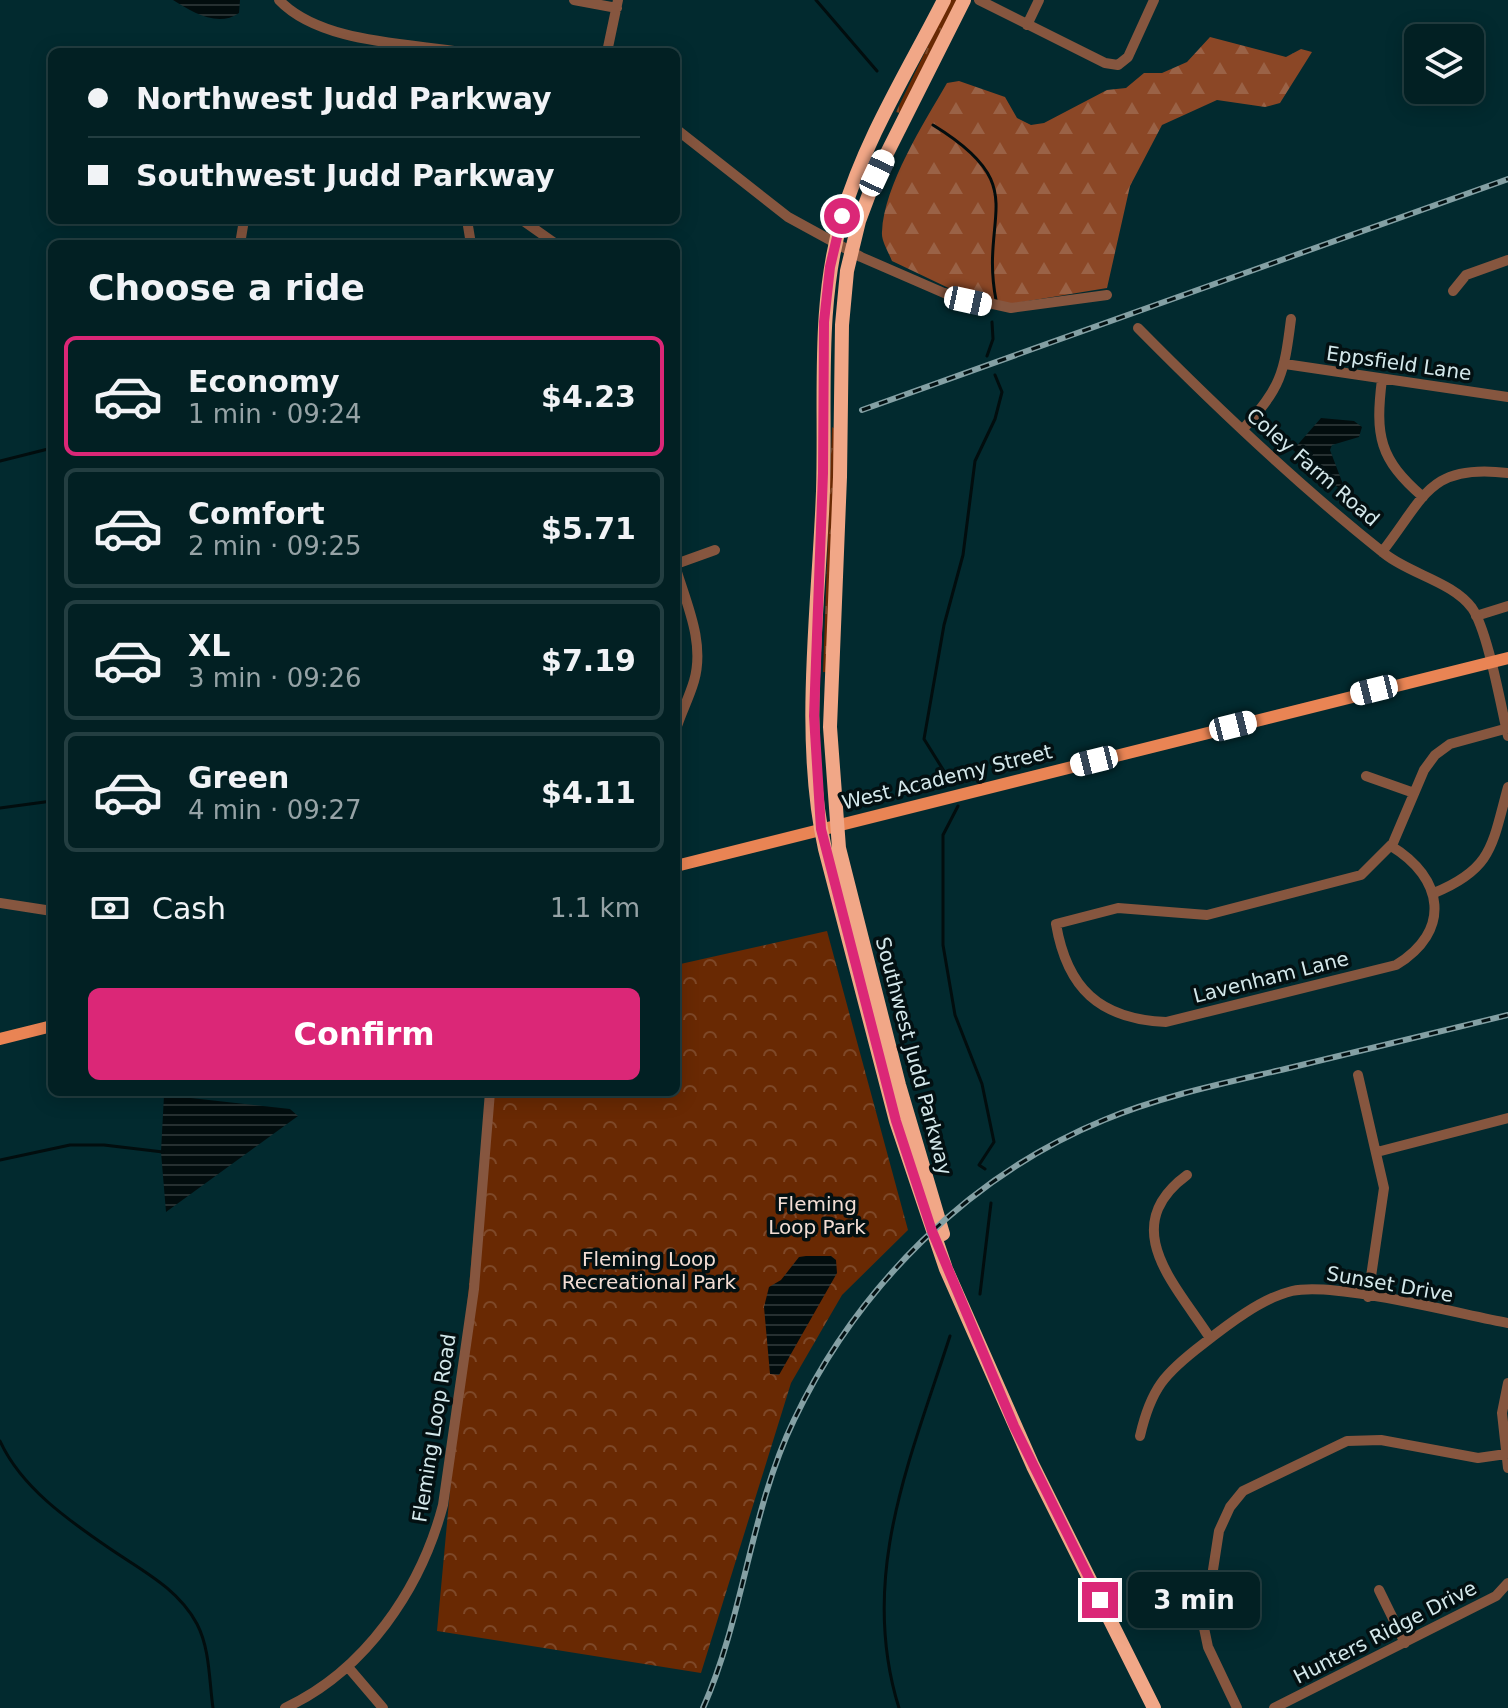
<!DOCTYPE html>
<meta charset="utf-8">
<style>
:root{--surface:#022023;--page:#102d30;--text:#f1f3f6;--muted:#96a3a6;--line:#233e41;--accent:#db2777}
body{margin:0;font-family:"DejaVu Sans",sans-serif;background:var(--page);color:var(--text);height:100vh;display:flex;flex-direction:column;font-size:30px;white-space:nowrap}
*{box-sizing:border-box;margin:0}
p{font-size:26px;color:var(--muted)}
.icon{flex:none;width:44px;height:44px;fill:none;stroke:currentColor;stroke-width:2;stroke-linecap:round;stroke-linejoin:round}
.map{position:relative;flex:1;overflow:hidden}
.details{position:absolute;left:48px;top:240px;width:632px;height:856px;display:flex;flex-direction:column;background:var(--surface);border-radius:12px;box-shadow:0 4px 20px #0003,0 0 0 2px var(--line)}
.details>*{flex:none}
.banner{position:absolute;left:48px;top:48px;width:632px;height:176px;border-radius:12px;box-shadow:0 4px 20px #0003,0 0 0 2px var(--line);display:grid;align-content:center;height:176px;padding:0 40px;background:var(--surface)}
.fabs{position:absolute;left:1404px;top:24px;display:grid;gap:16px}
.fabs a{display:grid;place-items:center;width:80px;height:80px;border-radius:12px;background:var(--surface);box-shadow:0 4px 20px #0003,0 0 0 2px var(--line);font-size:40px}
.end{position:absolute;width:36px;height:36px;margin:-18px;border:10px solid #db2777;background:#fff;box-shadow:0 0 0 4px #fff}
.from{border-radius:50%}
.bubble{position:absolute;height:56px;border-radius:12px;background:var(--surface);box-shadow:0 4px 20px #0003,0 0 0 2px var(--line);font-size:26px;font-weight:700;line-height:56px;text-align:center}
.car{position:absolute;width:24px;height:48px;margin:-24px -12px;border-radius:10px;box-shadow:0 0 6px 2px #0007;background:linear-gradient(#fff 24%,#345 0 40%,#fff 0 76%,#345 0 86%,#fff 0)}
.banner b{display:flex;align-items:center;gap:28px;height:76px;font-size:30px}
.banner b+b{border-top:2px solid var(--line)}
.banner i{width:20px;height:20px;background:var(--text)}
ul{padding:0;list-style:none}
li{display:flex;align-items:center;gap:24px;height:120px;margin:0 16px 12px;padding:0 24px;border:4px solid var(--line);border-radius:12px}
li div{flex:1}
li b{display:block;font-size:30px}
li em{font-style:normal;font-weight:700}
li.current{border-color:var(--accent)}
li>.icon{width:72px;height:72px;stroke-width:1.5}
h2{padding:0 40px;font-size:36px;line-height:96px}
.pay{display:flex;align-items:center;gap:20px;height:88px;padding:0 40px;font-size:30px}
.pay p{margin-inline-start:auto}
.cta{display:flex;gap:16px;margin-top:auto;padding:16px 40px}
.cta a{flex:1;height:92px;border-radius:12px;background:var(--accent);color:#fff;font-size:32px;font-weight:700;line-height:92px;text-align:center}
.map>svg:first-child{display:block}
.grass{fill:url(#grass-tufts)}
.forest{fill:url(#forest-firs)}
.park{fill:url(#park-crowns)}
.water{fill:url(#water-rules)}
.lines{fill:none;stroke-linecap:round;stroke-linejoin:round}
.stream{stroke:#020d0e;stroke-width:3}
.minor{stroke:#86563f;stroke-width:10}
.major{stroke:#e98454;stroke-width:12}
.highway{stroke:#f1a787;stroke-width:14}
.rail-casing{stroke:#84a0a4;stroke-width:6}
.rail{stroke:#031012;stroke-width:3;stroke-dasharray:9;stroke-linecap:butt}
.route{stroke:#db2777;stroke-width:10}
.labels{text-anchor:middle;stroke-width:7;stroke-linejoin:round;paint-order:stroke}
.street-label{font-size:20px;fill:#d4e8eb;stroke:#031012}
.park-label{font-size:20px;fill:#f3ddd4;stroke:#031012}
</style>
<div class="map">
<svg width="1508" height="1708" viewBox="0 0 1508 1708">
<defs>
<pattern id="grass-tufts" width="24" height="20" patternUnits="userSpaceOnUse" patternTransform="scale(2)"><rect width="24" height="20" fill="#692903"/><path d="M3 7l-1-3M5 7V3M7 7l1-3M15 17l-1-3M17 17v-4M19 17l1-3" fill="none" stroke="#7e4828"/></pattern>
<pattern id="forest-firs" width="22" height="20" patternUnits="userSpaceOnUse" patternTransform="scale(2)"><rect width="22" height="20" fill="#8b4726"/><path d="M5 1l3.5 6h-7zM16 11l3.5 6h-7z" fill="#9a6246"/></pattern>
<pattern id="park-crowns" width="20" height="18" patternUnits="userSpaceOnUse" patternTransform="scale(2)"><rect width="20" height="18" fill="#692903"/><path d="M2 6a3 3 0 1 1 6 0M12 15a3 3 0 1 1 6 0" fill="none" stroke="#7e4828"/></pattern>
<pattern id="water-rules" width="6" height="5" patternUnits="userSpaceOnUse" patternTransform="scale(2)"><rect width="6" height="5" fill="#020d0e"/><path d="M0 2.5h6" fill="none" stroke="#263031"/></pattern>
</defs>
<rect width="100%" height="100%" fill="#022a2f"/>
<path class="grass" d="M 950,0 L 958,0 L 900,113 L 896,112 Z
M 832,427 L 835,429 L 827,672 L 823,672 Z"/>
<path class="forest" d="M 1210,37 L 1286,57 L 1301,49 L 1312,52 L 1280,103 L 1265,107 L 1217,100 L 1162,125 L 1130,186 L 1107,288 L 1010,304 L 980,303 L 892,261 C 889,253 881,241 882,232 C 884,185 924,123 947,83 L 959,81 L 1005,97 L 1017,118 L 1031,125 L 1044,123 L 1107,90 L 1126,88 L 1144,73 L 1162,73 L 1187,62 Z"/>
<path class="park" d="M 827,931 L 908,1230 L 842,1295 L 791,1383 L 701,1673 L 437,1631 L 487,1092 L 676,1092 L 676,965 Z"/>
<path class="water" d="M 173,0 L 240,0 L 239,13 C 218,28 192,12 173,0 Z
M 1321,418 L 1354,421 L 1362,427 L 1359,437 L 1332,445 L 1330,450 L 1344,487 L 1342,491 L 1293,450 Z
M 164,1095 L 290,1109 L 298,1116 L 166,1212 L 161,1152 Z
M 806,1256 L 831,1256 L 836,1260 L 837,1273 L 779,1375 L 770,1374 L 764,1307 L 769,1287 L 781,1280 L 799,1257 Z"/>
<g class="lines">
<path class="stream" d="M 816,0 L 877,71
M 933,125 C 1034,187 979,213 996,300
M 987,356 L 993,339 L 992,322
M 0,461 L 52,448
M 952,784 L 924,739 L 944,625 L 963,555 L 975,461 L 995,419 L 1002,392 L 995,375
M 958,806 L 943,835 L 943,945 L 955,1015 L 982,1084 L 994,1142 L 979,1165 L 985,1169
M 0,808 L 52,801
M 0,1160 L 70,1145 L 104,1145 L 163,1152
M 980,1294 L 991,1203
M 0,1441 C 21,1487 68,1520 109,1548 C 141,1570 178,1588 197,1624 C 210,1649 209,1680 213,1708
M 899,1708 C 858,1577 910,1460 950,1336"/>
<path class="minor" d="M 279,0 C 320,43 406,43 462,52
M 574,0 L 617,8
M 979,0 L 1105,63 L 1118,65 L 1128,57 L 1154,0
M 1027,25 L 1039,0
M 607,52 L 618,0
M 676,129 L 788,217 L 861,257 L 944,293 L 1011,308 L 1107,295
M 467,220 L 471,244
M 522,220 L 556,244
M 240,244 L 244,220
M 1453,291 L 1466,275 L 1508,260
M 1138,328 C 1216,407 1298,485 1385,554 C 1410,574 1453,582 1472,608 C 1488,631 1501,707 1508,736
M 1285,364 L 1508,397
M 1382,379 C 1375,436 1379,459 1423,497
M 1243,429 C 1281,387 1284,375 1291,319
M 1382,552 C 1425,497 1429,463 1508,473
M 676,564 L 715,550
M 676,569 C 687,605 705,643 694,681 C 689,698 681,713 676,729
M 1476,616 L 1508,606
M 1366,776 L 1414,793
M 1391,846 C 1444,878 1452,931 1396,965 L 1166,1022 C 1099,1019 1067,988 1056,924 L 1118,908 L 1207,915 L 1361,875 L 1393,843 L 1424,770 L 1435,755 L 1450,744 L 1508,728
M 1434,893 C 1493,869 1492,845 1508,787
M 0,903 L 52,911
M 1358,1075 L 1384,1188 L 1368,1297
M 1377,1152 L 1508,1118
M 1187,1175 C 1116,1227 1176,1285 1210,1338
M 1508,1383 L 1502,1413 L 1508,1468
M 1140,1436 C 1151,1388 1165,1373 1203,1344 C 1227,1325 1262,1298 1292,1291 C 1334,1281 1459,1314 1508,1323
M 1379,1590 L 1405,1643
M 348,1667 L 383,1708
M 285,1708 C 365,1671 421,1589 443,1505 L 474,1289 L 490,1092
M 1237,1708 L 1208,1647 L 1204,1628 L 1219,1531 L 1230,1507 L 1243,1491 L 1347,1441 L 1381,1440 L 1478,1458 L 1506,1454
M 1274,1708 L 1496,1596 L 1508,1583"/>
<path class="major" d="M 676,866 L 1508,658
M 0,1039 L 52,1026"/>
<path class="highway" d="M 944,0 C 909,69 865,139 843,214 C 816,305 826,398 823,491 C 819,606 800,736 825,849 L 896,1121 L 946,1269 L 1033,1466 L 1154,1708
M 943,1234 L 899,1085 L 839,848 L 830,727 L 840,477 L 842,325 L 847,271 L 859,221 L 877,173 L 964,0"/>
<defs>
<path id="rail" d="M 862,410 L 1508,179
M 703,1708 C 744,1616 750,1511 794,1420 C 857,1288 968,1176 1104,1120 C 1161,1096 1225,1083 1285,1069 C 1359,1051 1434,1033 1508,1015"/>
</defs>
<use href="#rail" class="rail-casing"/>
<use href="#rail" class="rail"/>
</g>
<g class="lines">
<path class="route" d="M 842,216 L 830,267 L 824,322 L 823,473 L 814,716 L 821,829 L 896,1121 L 932,1231 L 1014,1426 L 1100,1600"/>
</g>
<g class="labels">
<g class="street-label">
<text transform="translate(1399 363) rotate(8)" y="7">Eppsfield Lane</text>
<text transform="translate(1313 467) rotate(41)" y="7">Coley Farm Road</text>
<text transform="translate(947 777) rotate(-14)" y="7">West Academy Street</text>
<text transform="translate(1271 977) rotate(-14)" y="7">Lavenham Lane</text>
<text transform="translate(914 1056) rotate(75)" y="7">Southwest Judd Parkway</text>
<text transform="translate(1390 1284) rotate(10)" y="7">Sunset Drive</text>
<text transform="translate(434 1428) rotate(-81)" y="7">Fleming Loop Road</text>
<text transform="translate(1385 1632) rotate(-27)" y="7">Hunters Ridge Drive</text>
</g>
<g class="park-label">
<text x="817" y="1211">Fleming<tspan x="817" dy="23">Loop Park</tspan></text>
<text x="649" y="1266">Fleming Loop<tspan x="649" dy="23">Recreational Park</tspan></text>
</g>
</g>
</svg>
<div class="fabs">
<a><svg class="icon" aria-label="layers" viewBox="0 0 24 24"><path d="M12 4l9 5-9 5-9-5zM3 14l9 5 9-5"/></svg></a>
</div>
<i class="end from" style="left:842px;top:216px"></i>
<i class="end" style="left:1100px;top:1600px"></i>
<div class="bubble" style="left:1128px;top:1572px;width:132px">3 min</div>
<i class="car" style="left:877px;top:173px;rotate:25deg"></i>
<i class="car" style="left:968px;top:301px;rotate:102deg"></i>
<i class="car" style="left:1374px;top:690px;rotate:256deg"></i>
<i class="car" style="left:1233px;top:726px;rotate:76deg"></i>
<i class="car" style="left:1094px;top:761px;rotate:256deg"></i>
<div class="banner">
<b><i class="from"></i>Northwest Judd Parkway</b>
<b><i></i>Southwest Judd Parkway</b>
</div>
<section class="details">
<h2>Choose a ride</h2>
<ul>
<li class="current"><svg class="icon" aria-label="car" viewBox="0 0 24 24"><path d="M5 17H2v-5l4-1 3-4h7l3 4 3 1v5h-3M9 17h6M6 11h13"/><circle cx="7" cy="17" r="2"/><circle cx="17" cy="17" r="2"/></svg><div><b>Economy</b><p>1 min · 09:24</p></div><em>$4.23</em></li>
<li><svg class="icon" aria-label="car" viewBox="0 0 24 24"><path d="M5 17H2v-5l4-1 3-4h7l3 4 3 1v5h-3M9 17h6M6 11h13"/><circle cx="7" cy="17" r="2"/><circle cx="17" cy="17" r="2"/></svg><div><b>Comfort</b><p>2 min · 09:25</p></div><em>$5.71</em></li>
<li><svg class="icon" aria-label="car" viewBox="0 0 24 24"><path d="M5 17H2v-5l4-1 3-4h7l3 4 3 1v5h-3M9 17h6M6 11h13"/><circle cx="7" cy="17" r="2"/><circle cx="17" cy="17" r="2"/></svg><div><b>XL</b><p>3 min · 09:26</p></div><em>$7.19</em></li>
<li><svg class="icon" aria-label="car" viewBox="0 0 24 24"><path d="M5 17H2v-5l4-1 3-4h7l3 4 3 1v5h-3M9 17h6M6 11h13"/><circle cx="7" cy="17" r="2"/><circle cx="17" cy="17" r="2"/></svg><div><b>Green</b><p>4 min · 09:27</p></div><em>$4.11</em></li>
</ul>
<div class="pay"><svg class="icon" aria-label="cash" viewBox="0 0 24 24"><path d="M3 7h18v10H3z"/><circle cx="12" cy="12" r="2"/></svg>Cash<p>1.1 km</p></div>
<div class="cta"><a>Confirm</a></div>
</section>
</div>
